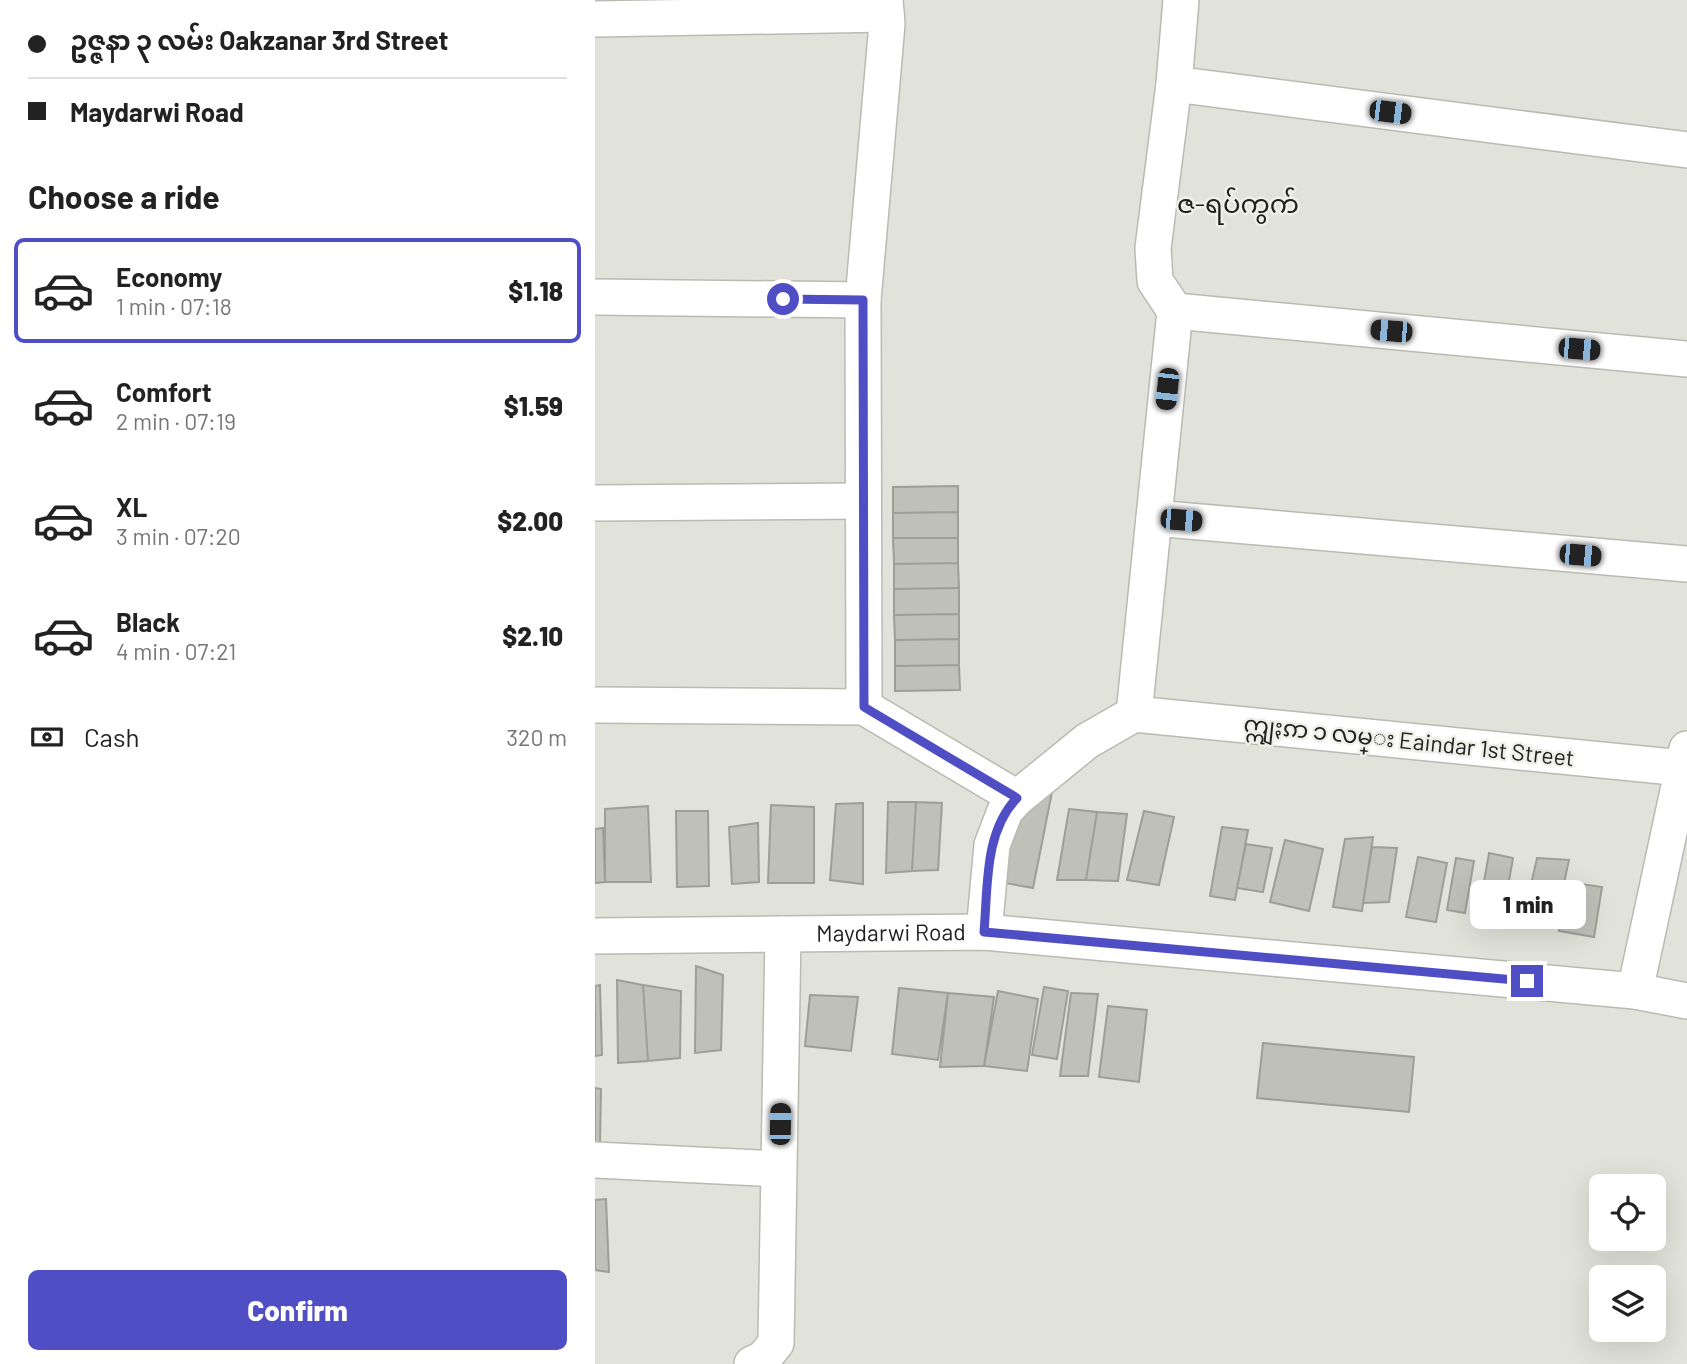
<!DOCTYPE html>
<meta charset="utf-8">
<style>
:root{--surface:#fff;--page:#f6f6f6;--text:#222;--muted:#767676;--line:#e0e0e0;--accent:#504ec4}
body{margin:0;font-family:Barlow,"Noto Sans Myanmar",sans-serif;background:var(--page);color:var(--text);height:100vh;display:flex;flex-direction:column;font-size:26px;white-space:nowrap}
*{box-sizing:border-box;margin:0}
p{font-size:23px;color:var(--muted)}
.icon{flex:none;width:38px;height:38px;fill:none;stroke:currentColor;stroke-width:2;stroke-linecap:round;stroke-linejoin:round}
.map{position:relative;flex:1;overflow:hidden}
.sheet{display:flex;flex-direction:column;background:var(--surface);width:595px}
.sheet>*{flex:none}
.top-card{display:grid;align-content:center;height:154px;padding:0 28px;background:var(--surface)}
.tools{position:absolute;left:994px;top:1174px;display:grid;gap:14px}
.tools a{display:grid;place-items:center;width:77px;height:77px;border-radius:10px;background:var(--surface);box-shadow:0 7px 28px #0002;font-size:35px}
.end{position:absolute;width:32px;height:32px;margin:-16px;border:9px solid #504ec4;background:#fff;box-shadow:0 0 0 4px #fff}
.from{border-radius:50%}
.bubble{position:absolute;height:49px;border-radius:10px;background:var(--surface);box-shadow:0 7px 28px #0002;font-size:23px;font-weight:800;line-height:49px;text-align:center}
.car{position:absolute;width:21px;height:42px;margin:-21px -10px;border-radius:9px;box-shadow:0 0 5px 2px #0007;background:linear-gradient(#222 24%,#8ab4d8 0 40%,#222 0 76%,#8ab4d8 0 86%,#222 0)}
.top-card b{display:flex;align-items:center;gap:24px;height:66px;font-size:26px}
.top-card b+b{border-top:2px solid var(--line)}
.top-card i{width:18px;height:18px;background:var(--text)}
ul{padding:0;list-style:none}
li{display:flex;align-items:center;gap:21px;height:105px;margin:0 14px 10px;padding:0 14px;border:4px solid transparent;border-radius:10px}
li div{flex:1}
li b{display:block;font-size:26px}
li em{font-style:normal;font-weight:800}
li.on{border-color:var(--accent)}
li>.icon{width:63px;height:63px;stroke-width:1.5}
h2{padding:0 28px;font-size:32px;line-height:84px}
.pay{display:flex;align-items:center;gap:18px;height:77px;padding:0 28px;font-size:26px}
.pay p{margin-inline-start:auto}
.cta{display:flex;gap:14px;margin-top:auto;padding:14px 28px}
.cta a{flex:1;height:80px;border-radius:10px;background:var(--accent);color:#fff;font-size:28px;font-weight:800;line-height:80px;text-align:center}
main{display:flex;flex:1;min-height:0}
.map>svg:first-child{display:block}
.building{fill:#bfc1b9;stroke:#9d9f97;stroke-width:2}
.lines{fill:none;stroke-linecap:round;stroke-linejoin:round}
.minor-casing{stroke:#b9bbb2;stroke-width:38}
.minor{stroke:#fff;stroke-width:35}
.route{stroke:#504ec4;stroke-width:9}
.labels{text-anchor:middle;stroke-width:5;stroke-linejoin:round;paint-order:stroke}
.street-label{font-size:23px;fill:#20211e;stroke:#eef0e8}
.quarter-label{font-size:26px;fill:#20211e;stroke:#eef0e8}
</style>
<main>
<section class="sheet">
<div class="top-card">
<b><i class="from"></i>ဥဇ္ဇနာ ၃ လမ်း Oakzanar 3rd Street</b>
<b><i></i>Maydarwi Road</b>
</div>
<h2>Choose a ride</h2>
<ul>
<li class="on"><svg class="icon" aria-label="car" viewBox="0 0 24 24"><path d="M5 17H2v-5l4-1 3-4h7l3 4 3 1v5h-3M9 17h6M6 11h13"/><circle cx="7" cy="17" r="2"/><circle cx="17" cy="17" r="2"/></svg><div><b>Economy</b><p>1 min · 07:18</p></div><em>$1.18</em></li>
<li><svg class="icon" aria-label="car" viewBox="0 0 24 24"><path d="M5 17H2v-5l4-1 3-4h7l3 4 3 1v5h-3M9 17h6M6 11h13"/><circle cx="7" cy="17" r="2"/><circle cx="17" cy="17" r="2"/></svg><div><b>Comfort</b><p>2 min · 07:19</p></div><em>$1.59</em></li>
<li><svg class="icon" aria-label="car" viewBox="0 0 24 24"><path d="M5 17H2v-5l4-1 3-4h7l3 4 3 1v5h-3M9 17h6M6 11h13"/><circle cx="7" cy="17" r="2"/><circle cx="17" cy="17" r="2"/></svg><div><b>XL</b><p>3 min · 07:20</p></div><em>$2.00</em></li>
<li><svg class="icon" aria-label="car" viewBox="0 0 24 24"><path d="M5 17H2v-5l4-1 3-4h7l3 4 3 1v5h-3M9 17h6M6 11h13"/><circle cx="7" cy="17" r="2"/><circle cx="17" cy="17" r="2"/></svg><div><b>Black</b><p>4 min · 07:21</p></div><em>$2.10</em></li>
</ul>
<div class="pay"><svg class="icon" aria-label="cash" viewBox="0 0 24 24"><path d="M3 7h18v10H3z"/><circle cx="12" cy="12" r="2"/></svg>Cash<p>320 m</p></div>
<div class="cta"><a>Confirm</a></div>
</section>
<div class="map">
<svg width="1092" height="1364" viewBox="0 0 1092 1364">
<rect width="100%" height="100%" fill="#e1e3da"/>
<path class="building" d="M 363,486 L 363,512 L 298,513 L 298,487 Z
M 363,512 L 363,538 L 298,538 L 298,513 Z
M 298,538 L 363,538 L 363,563 L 299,564 Z
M 363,563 L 364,588 L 299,589 L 299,564 Z
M 364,588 L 364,614 L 299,615 L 299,589 Z
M 364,614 L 364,639 L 300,640 L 299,615 Z
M 364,639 L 364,665 L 300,666 L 300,640 Z
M 364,665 L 365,690 L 300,691 L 300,666 Z
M 457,792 L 438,888 L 405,882 L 416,805 Z
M 293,802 L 321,802 L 317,871 L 291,873 Z
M 321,802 L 347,803 L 343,870 L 317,871 Z
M 268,803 L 268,884 L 235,880 L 241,804 Z
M 176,805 L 219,807 L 219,883 L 173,883 Z
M 53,806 L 56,882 L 10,882 L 10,809 Z
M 474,809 L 502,812 L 491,880 L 462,880 Z
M 81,811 L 113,811 L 114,886 L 82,887 Z
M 549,811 L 579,817 L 564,885 L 532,880 Z
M 502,812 L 532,814 L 523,881 L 491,880 Z
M 163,823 L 164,882 L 137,884 L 134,827 Z
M 627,827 L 653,830 L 640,900 L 615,896 Z
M 8,828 L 10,882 L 0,883 L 0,829 Z
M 778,837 L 767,911 L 738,907 L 750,839 Z
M 690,840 L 728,849 L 714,911 L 675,902 Z
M 651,844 L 677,848 L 668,892 L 642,888 Z
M 777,847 L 802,848 L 794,902 L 768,903 Z
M 894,853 L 918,858 L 907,921 L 883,917 Z
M 823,857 L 852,863 L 841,922 L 811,917 Z
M 861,858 L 879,861 L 870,913 L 852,910 Z
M 942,858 L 974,860 L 960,925 L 928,920 Z
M 972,882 L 1007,887 L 999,937 L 964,931 Z
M 101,966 L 128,975 L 126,1050 L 100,1053 Z
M 22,980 L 48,985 L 53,1061 L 23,1063 Z
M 5,985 L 7,1055 L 0,1056 L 0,986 Z
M 48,985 L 86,991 L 85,1058 L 53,1061 Z
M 449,987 L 473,991 L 462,1059 L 437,1055 Z
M 304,988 L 353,993 L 343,1060 L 297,1054 Z
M 403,991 L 443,999 L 432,1071 L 389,1066 Z
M 353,993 L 399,997 L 389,1066 L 345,1067 Z
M 476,993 L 503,994 L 493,1076 L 465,1076 Z
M 215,995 L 263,997 L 256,1051 L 210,1046 Z
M 513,1006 L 552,1010 L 544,1082 L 504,1077 Z
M 668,1043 L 819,1057 L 814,1112 L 662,1098 Z
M 0,1088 L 6,1089 L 5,1145 L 0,1145 Z
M 11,1199 L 14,1272 L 0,1270 L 0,1200 Z"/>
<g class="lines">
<defs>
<g id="minor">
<path d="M 0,19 L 291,14"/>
<path d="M 579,84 L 1092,150"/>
<path d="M 0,297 L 268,300"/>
<path d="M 580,311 L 1092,359"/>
<path d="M 0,503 L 268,501"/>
<path d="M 559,518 L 1092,564"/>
<path d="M 0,705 L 269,707"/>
<path d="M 269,707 L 268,300 L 292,24 L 290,0"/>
<path d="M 269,707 L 422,798"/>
<path d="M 539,714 L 580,311 L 560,281 L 558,248 L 579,84 L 586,0"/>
<path d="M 539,714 L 1088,768"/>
<path d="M 389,932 L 397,845 L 410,811 L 422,798 L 492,741 L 539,714"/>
<path id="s1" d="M 0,936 L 389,932 L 1040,991 L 1092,1001"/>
<path d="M 1040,991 L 1092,749"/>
<path d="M 0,1160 L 183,1169"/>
<path d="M 157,1364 L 168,1359 L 181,1343 L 188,934"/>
</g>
</defs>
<use href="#minor" class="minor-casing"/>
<use href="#minor" class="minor"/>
</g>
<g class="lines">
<path class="route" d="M 188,299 L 268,300 L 269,707 L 422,798 C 389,832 393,887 389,932 L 932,981"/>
</g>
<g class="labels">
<g class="street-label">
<text transform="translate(814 741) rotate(6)" y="8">ဣျႏၵာ ၁ လမ္း Eaindar 1st Street</text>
<text dy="8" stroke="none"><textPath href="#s1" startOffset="296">Maydarwi Road</textPath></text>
</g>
<g class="quarter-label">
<text x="643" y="213">ဇ-ရပ်ကွက်</text>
</g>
</g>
</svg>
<div class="tools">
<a><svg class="icon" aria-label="locate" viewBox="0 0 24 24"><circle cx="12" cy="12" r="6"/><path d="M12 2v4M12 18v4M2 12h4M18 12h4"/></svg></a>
<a><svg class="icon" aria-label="layers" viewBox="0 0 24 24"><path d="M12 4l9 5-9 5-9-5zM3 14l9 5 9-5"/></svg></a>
</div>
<i class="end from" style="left:188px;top:299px"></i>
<i class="end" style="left:932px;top:981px"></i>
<div class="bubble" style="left:875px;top:880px;width:116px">1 min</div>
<i class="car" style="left:795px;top:112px;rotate:97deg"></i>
<i class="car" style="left:796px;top:331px;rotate:275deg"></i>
<i class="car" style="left:984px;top:349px;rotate:95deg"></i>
<i class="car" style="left:572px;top:389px;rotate:186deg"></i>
<i class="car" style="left:586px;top:520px;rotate:95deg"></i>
<i class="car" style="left:985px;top:555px;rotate:95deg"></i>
<i class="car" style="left:185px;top:1124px;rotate:1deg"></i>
</div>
</main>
